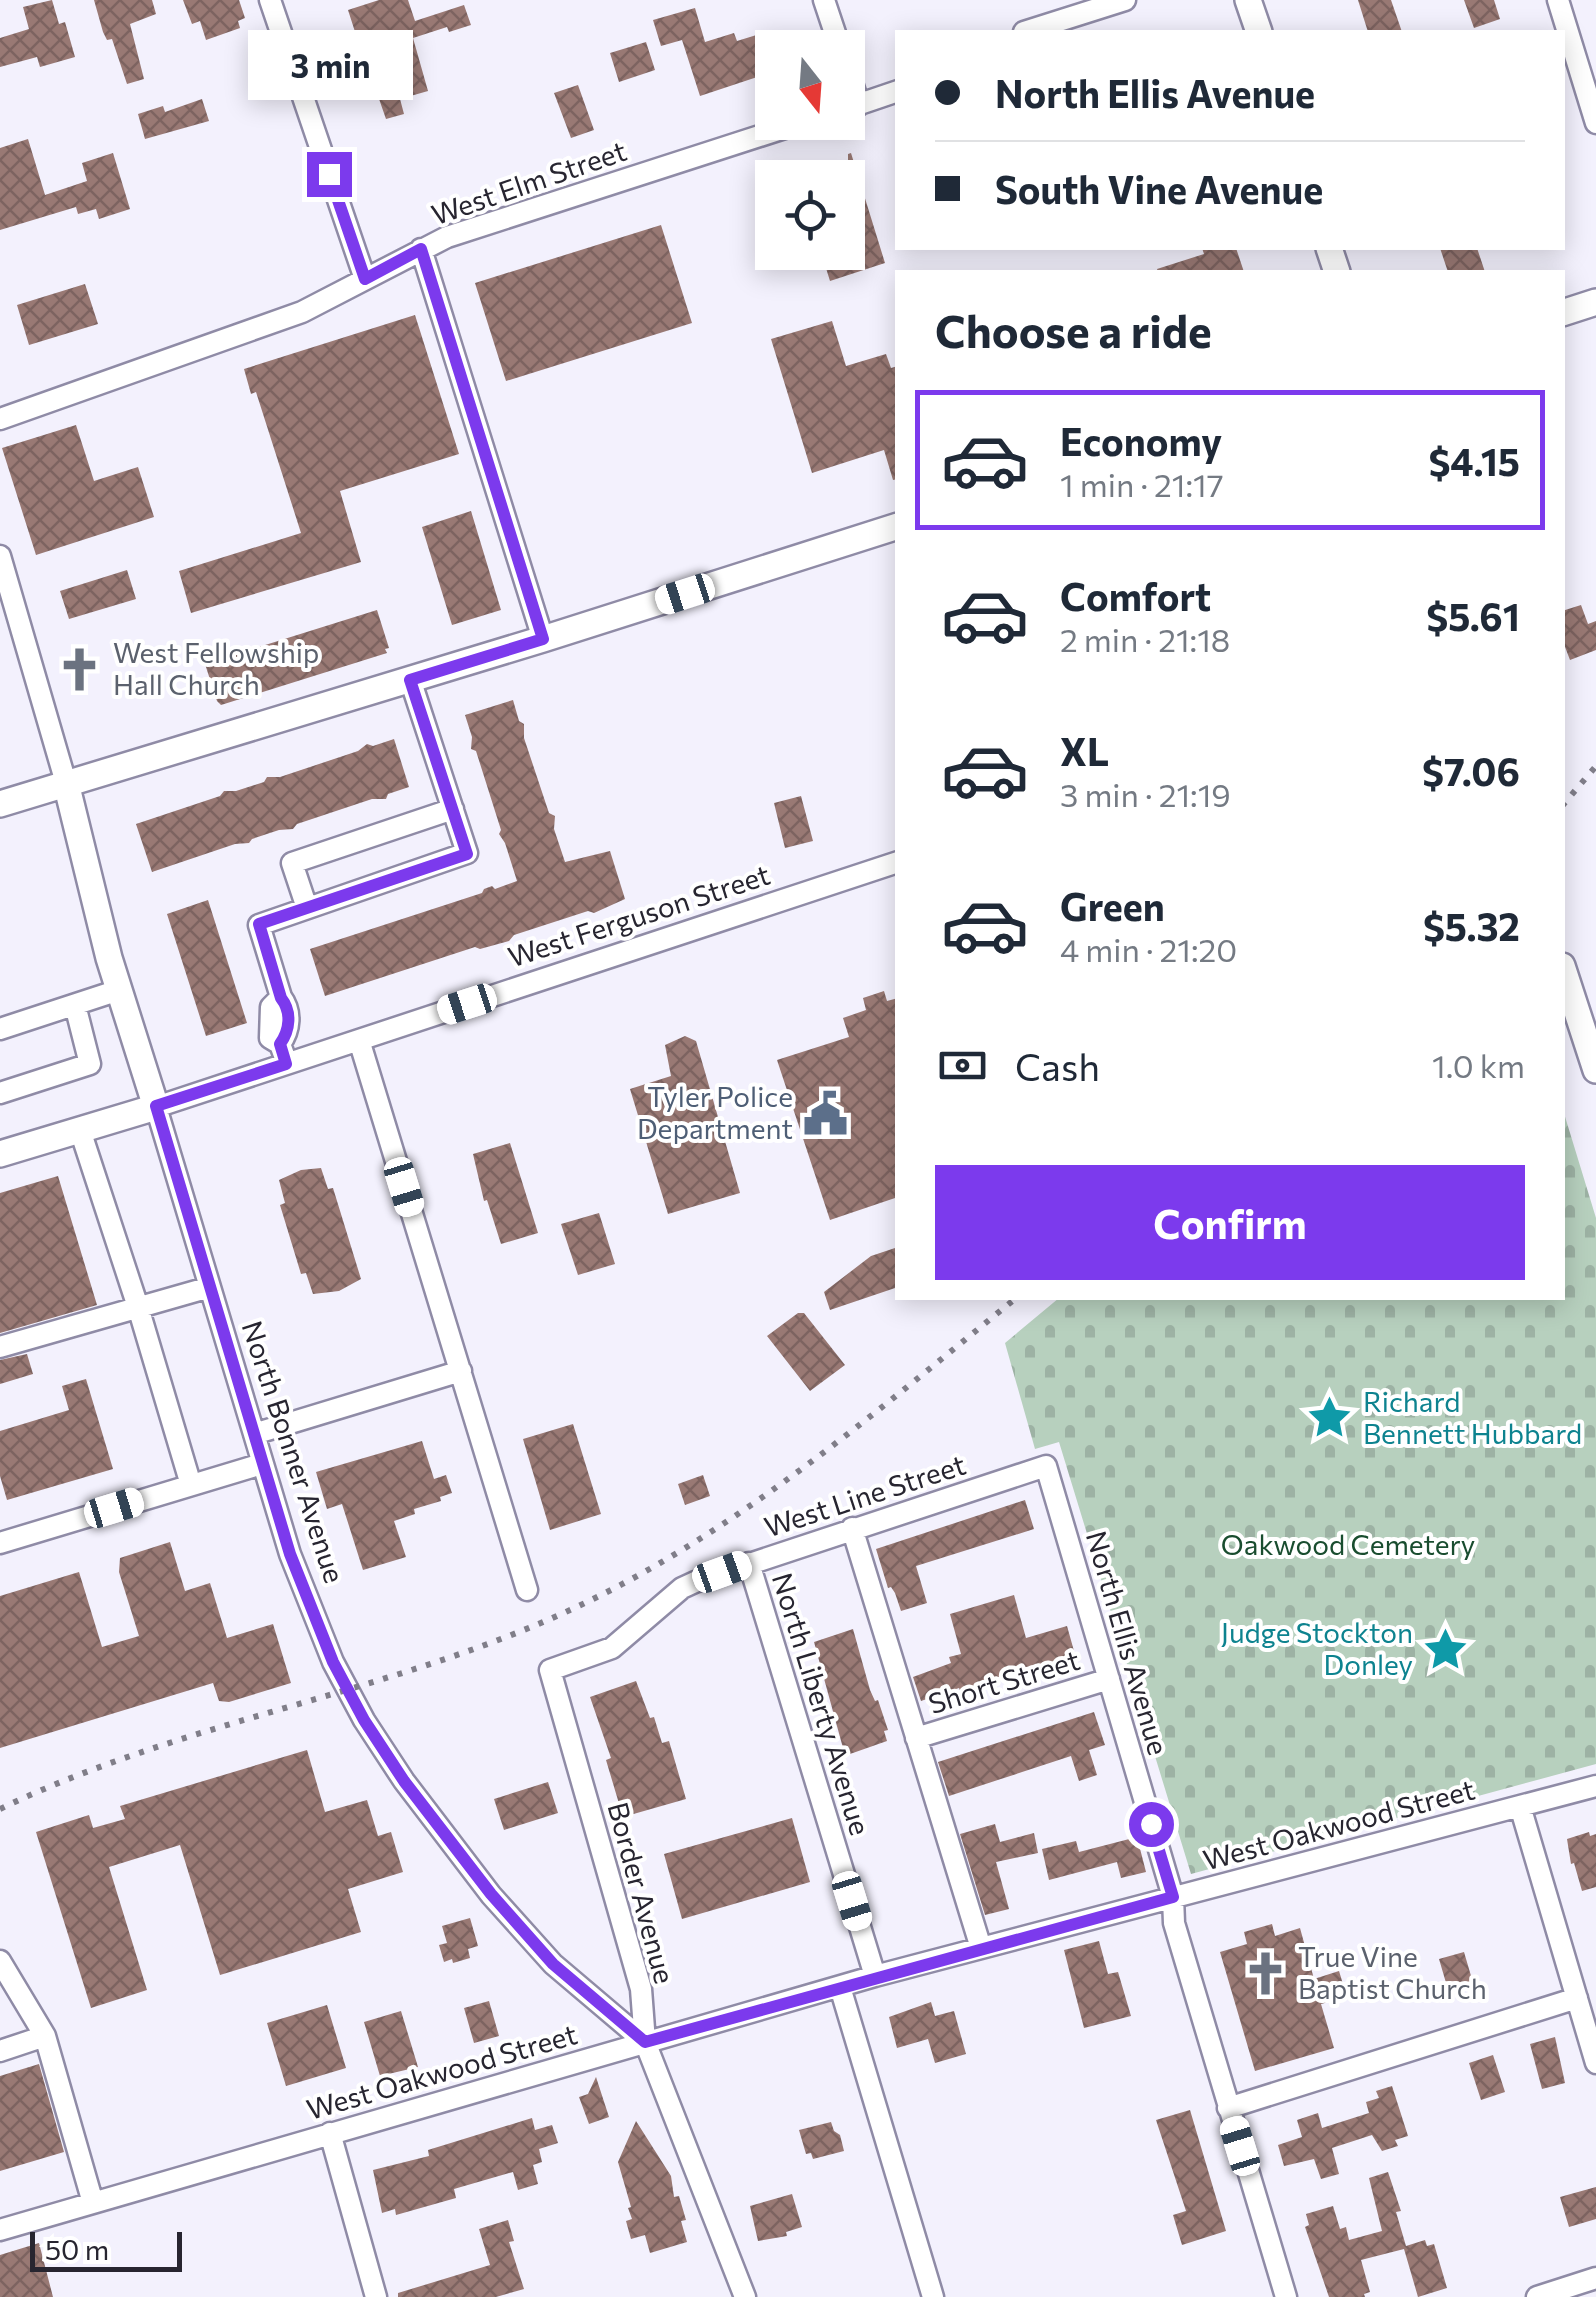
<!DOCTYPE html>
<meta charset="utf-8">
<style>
:root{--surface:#fff;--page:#f6f6f7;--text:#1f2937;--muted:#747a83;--line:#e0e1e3;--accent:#7c3aed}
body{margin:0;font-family:Commissioner,sans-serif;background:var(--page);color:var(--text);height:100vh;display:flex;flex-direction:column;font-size:38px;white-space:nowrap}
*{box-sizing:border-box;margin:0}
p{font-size:32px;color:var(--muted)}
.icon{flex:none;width:55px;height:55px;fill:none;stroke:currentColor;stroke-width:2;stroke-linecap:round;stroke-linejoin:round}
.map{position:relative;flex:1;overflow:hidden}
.side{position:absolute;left:895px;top:270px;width:670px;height:1030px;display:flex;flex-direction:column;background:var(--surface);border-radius:0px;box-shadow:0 5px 25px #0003}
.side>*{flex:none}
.hud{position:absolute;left:895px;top:30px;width:670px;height:220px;border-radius:0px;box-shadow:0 5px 25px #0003;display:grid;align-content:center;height:220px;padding:0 40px;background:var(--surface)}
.needle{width:65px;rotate:163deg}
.controls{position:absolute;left:755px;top:30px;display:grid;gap:20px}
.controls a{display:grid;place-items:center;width:110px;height:110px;border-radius:0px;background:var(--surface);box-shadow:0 5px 25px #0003;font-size:50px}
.scale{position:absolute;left:30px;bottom:25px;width:152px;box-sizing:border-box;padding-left:10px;border:5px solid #272530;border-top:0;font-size:28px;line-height:35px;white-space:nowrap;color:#272530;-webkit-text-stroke:8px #fff;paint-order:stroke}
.end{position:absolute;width:45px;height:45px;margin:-22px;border:12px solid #7c3aed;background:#fff;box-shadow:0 0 0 5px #fff}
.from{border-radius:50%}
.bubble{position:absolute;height:70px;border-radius:0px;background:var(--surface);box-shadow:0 5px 25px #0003;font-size:32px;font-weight:700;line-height:70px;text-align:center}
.car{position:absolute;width:30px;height:60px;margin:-30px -15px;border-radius:12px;box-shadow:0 0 8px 2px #0007;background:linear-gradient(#fff 24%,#345 0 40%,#fff 0 76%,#345 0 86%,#fff 0)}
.hud b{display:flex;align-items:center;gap:35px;height:95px;font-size:38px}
.hud b+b{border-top:2px solid var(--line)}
.hud i{width:25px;height:25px;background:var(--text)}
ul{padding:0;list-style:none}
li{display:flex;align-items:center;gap:30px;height:140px;margin:0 20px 15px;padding:0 20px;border:5px solid transparent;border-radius:0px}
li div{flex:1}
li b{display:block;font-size:38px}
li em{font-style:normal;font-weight:700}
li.selected{border-color:var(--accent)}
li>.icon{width:90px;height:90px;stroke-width:1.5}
h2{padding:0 40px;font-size:45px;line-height:120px}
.pay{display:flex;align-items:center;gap:25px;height:110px;padding:0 40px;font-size:38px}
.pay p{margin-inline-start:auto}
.action{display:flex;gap:20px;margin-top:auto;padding:20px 40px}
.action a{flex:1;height:115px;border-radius:0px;background:var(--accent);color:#fff;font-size:40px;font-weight:700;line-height:115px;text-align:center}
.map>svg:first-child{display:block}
.cemetery{fill:url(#cemetery-stones)}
.building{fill:url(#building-cross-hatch)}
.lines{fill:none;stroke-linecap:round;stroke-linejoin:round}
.minor-casing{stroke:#8f8ba6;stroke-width:25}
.major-casing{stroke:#8f8ba6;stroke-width:30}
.minor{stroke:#fff;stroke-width:20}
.major{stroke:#fff;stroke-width:25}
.rail{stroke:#807e89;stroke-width:6;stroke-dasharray:5 10;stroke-linecap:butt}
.route{stroke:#7c3aed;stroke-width:12}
.labels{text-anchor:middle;stroke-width:8;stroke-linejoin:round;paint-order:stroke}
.street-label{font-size:28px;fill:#272530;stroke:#fff}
.worship-label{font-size:28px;fill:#5b616d;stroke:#fff;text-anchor:start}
.service-label{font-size:28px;fill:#4e5e75;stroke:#fff;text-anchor:end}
.culture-label{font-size:28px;fill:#0d838f;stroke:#fff;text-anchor:start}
.park-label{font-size:28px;fill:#194d2f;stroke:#fff}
</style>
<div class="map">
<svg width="1596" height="2297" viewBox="0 0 1596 2297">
<defs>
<pattern id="cemetery-stones" width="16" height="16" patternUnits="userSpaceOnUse" patternTransform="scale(2.5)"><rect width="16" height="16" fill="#b7d0be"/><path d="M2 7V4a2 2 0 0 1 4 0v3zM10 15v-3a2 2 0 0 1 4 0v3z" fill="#9db2a4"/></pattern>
<pattern id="building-cross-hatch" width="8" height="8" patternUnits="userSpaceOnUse" patternTransform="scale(2.5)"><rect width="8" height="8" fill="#997974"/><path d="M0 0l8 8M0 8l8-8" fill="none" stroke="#7d6360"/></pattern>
</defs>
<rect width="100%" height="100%" fill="#f3f1fd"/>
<path class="cemetery" d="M 1563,1110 L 1596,1218 L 1596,1764 L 1191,1874 L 1059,1442 L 1035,1449 L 1005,1343 L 1059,1298 L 1562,1298 Z"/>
<path class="building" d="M 52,0 L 59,24 L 65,22 L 75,57 L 40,67 L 37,57 L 0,67 L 0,38 L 29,29 L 23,7 Z
M 94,0 L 152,0 L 156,14 L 130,24 L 144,79 L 127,84 L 112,39 L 107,40 L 103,32 Z
M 183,0 L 239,0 L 245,18 L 238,21 L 240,28 L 206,40 L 200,21 L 192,24 Z
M 379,0 L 408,0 L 415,21 L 464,5 L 471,25 L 449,32 L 447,27 L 413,38 L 428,91 L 400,99 L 404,114 L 386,119 L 370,73 L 375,71 L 364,36 L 357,38 L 348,10 Z
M 1358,0 L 1391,0 L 1402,32 L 1368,32 Z
M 1464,0 L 1494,0 L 1500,19 L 1474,28 Z
M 695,8 L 705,42 L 734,33 L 737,41 L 763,33 L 772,72 L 700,96 L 682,40 L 661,46 L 653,20 Z
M 646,42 L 655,70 L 619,82 L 610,53 Z
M 578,85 L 594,130 L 571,138 L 554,93 Z
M 202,99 L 209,121 L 145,139 L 138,114 L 163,106 L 165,112 Z
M 28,139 L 45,195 L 87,181 L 82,163 L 113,153 L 130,209 L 99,219 L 96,209 L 78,214 L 76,207 L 0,230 L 0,148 Z
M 851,153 L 885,263 L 830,281 L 821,252 L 848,252 L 848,154 Z
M 661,225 L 692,323 L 506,381 L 475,283 Z
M 1202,248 L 1236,248 L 1244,272 L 1158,272 L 1157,269 L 1204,254 Z
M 1440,248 L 1477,248 L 1485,272 L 1448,272 Z
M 85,284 L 98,324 L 29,345 L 17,305 Z
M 415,315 L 459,454 L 340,491 L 361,562 L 191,613 L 179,571 L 301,533 L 256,392 L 251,394 L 244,369 Z
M 832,321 L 846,366 L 886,354 L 891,368 L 898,366 L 898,479 L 893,480 L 884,450 L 812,473 L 771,339 Z
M 76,425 L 94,481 L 138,467 L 154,517 L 36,555 L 2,448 Z
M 471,511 L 501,610 L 452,625 L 422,527 Z
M 127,570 L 136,599 L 69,619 L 60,591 Z
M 1581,605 L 1588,624 L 1596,621 L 1596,650 L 1570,660 L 1562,639 L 1562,611 Z
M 377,610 L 389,648 L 385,649 L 387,653 L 221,705 L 217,701 L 205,664 Z
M 513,700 L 519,721 L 524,724 L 524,738 L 549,813 L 555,816 L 554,829 L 565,862 L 610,851 L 625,899 L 594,913 L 588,911 L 514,935 L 509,941 L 480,949 L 475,947 L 325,996 L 310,949 L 482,893 L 484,889 L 492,886 L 495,889 L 517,881 L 505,843 L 499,834 L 501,830 L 476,751 L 471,749 L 472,737 L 465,715 Z
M 394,739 L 409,787 L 388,794 L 386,799 L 372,799 L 297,824 L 293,829 L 279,830 L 252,839 L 249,843 L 235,844 L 152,872 L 136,824 L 220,796 L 224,791 L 236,791 L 264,782 L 267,777 L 280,777 L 358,751 L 367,744 L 373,746 Z
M 801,796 L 813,841 L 785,848 L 774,803 Z
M 208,900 L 247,1023 L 206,1036 L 167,914 Z
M 884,991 L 887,1001 L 898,998 L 898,1197 L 830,1220 L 777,1060 L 849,1037 L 843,1018 L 866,1010 L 863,998 Z
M 685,1036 L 696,1041 L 740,1193 L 668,1214 L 630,1089 L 671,1076 L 665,1045 Z
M 510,1143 L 538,1233 L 501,1244 L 487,1200 L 484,1201 L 473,1154 Z
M 321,1168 L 328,1189 L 333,1188 L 361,1279 L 339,1291 L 313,1294 L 306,1273 L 301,1274 L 280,1205 L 285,1203 L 279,1180 L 301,1170 Z
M 58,1176 L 97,1305 L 0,1333 L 0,1193 Z
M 599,1213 L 615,1264 L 578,1275 L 561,1224 Z
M 898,1247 L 898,1287 L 830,1310 L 824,1292 L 871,1256 Z
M 798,1313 L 804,1313 L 845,1365 L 810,1391 L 767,1336 Z
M 27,1354 L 33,1374 L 0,1384 L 0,1360 Z
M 86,1379 L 113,1469 L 7,1500 L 0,1476 L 0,1431 L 69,1410 L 62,1386 Z
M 573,1424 L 601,1514 L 550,1530 L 523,1439 Z
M 422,1441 L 434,1479 L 446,1475 L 452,1493 L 440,1497 L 441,1501 L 414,1509 L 415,1514 L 394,1521 L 406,1557 L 363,1570 L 342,1504 L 327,1509 L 316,1472 Z
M 703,1475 L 710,1496 L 685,1505 L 678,1484 Z
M 1025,1500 L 1034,1529 L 916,1566 L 927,1603 L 901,1611 L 895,1593 L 891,1587 L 888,1588 L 876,1549 Z
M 170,1542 L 185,1591 L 210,1583 L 227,1638 L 273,1624 L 291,1683 L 229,1702 L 219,1701 L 213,1683 L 0,1748 L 0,1596 L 79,1572 L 102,1647 L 139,1636 L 119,1572 L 120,1558 Z
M 1014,1595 L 1026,1638 L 1067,1626 L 1074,1651 L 1070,1652 L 1072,1656 L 988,1680 L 989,1683 L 961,1693 L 959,1688 L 921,1701 L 913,1677 L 951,1663 L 949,1657 L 961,1654 L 950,1614 Z
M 853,1629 L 870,1690 L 875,1701 L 878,1700 L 888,1730 L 884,1731 L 887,1741 L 850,1754 L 847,1747 L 843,1748 L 814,1642 Z
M 636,1681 L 650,1718 L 654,1717 L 662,1743 L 669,1741 L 686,1799 L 623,1817 L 606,1760 L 611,1758 L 590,1697 Z
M 1094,1712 L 1105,1745 L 1089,1750 L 1097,1775 L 1079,1781 L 1071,1756 L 949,1796 L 938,1762 Z
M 307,1750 L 325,1812 L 367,1800 L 378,1836 L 391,1832 L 403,1872 L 348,1889 L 361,1932 L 220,1975 L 180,1845 L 109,1867 L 147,1990 L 91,2008 L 36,1832 L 89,1815 L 93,1828 L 125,1819 L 120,1806 Z
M 548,1782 L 558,1813 L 504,1830 L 494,1799 Z
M 792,1818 L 810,1882 L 682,1919 L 664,1854 Z
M 995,1824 L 1000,1842 L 1034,1833 L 1038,1853 L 996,1862 L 1009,1909 L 985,1915 L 960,1834 Z
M 1589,1832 L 1590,1836 L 1596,1834 L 1596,1887 L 1582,1891 L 1574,1863 L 1571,1864 L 1567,1839 Z
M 1137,1837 L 1146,1872 L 1121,1878 L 1117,1862 L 1049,1880 L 1042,1849 L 1076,1841 L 1079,1852 Z
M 470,1918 L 478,1946 L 468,1949 L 470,1958 L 453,1963 L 452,1959 L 444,1962 L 439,1945 L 447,1943 L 442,1926 Z
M 1272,1924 L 1275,1936 L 1300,1928 L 1314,1979 L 1339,1971 L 1347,1997 L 1321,2004 L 1334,2048 L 1255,2071 L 1220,1952 L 1247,1944 L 1244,1932 Z
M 1099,1941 L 1108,1974 L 1118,1972 L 1131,2016 L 1084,2028 L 1064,1950 Z
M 1464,1952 L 1474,1986 L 1449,1993 L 1439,1959 Z
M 489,2001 L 499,2036 L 474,2043 L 464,2008 Z
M 931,2002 L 935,2016 L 954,2011 L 966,2054 L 935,2063 L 928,2039 L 897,2048 L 889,2017 Z
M 327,2005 L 346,2068 L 286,2086 L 267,2023 Z
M 401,2011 L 418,2067 L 380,2076 L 364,2022 Z
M 1555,2037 L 1565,2083 L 1542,2089 L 1530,2044 Z
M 1493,2055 L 1505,2092 L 1481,2100 L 1469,2063 Z
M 39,2064 L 64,2152 L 0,2171 L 0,2076 Z
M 596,2077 L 609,2117 L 589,2124 L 579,2097 L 588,2094 Z
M 1392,2086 L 1408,2136 L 1395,2140 L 1398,2146 L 1382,2151 L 1372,2135 L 1332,2148 L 1339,2174 L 1321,2179 L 1314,2159 L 1284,2166 L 1278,2145 L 1302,2137 L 1297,2120 L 1318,2113 L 1322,2128 L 1369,2113 L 1366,2102 L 1379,2098 L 1376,2091 Z
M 1190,2110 L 1226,2231 L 1182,2245 L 1173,2215 L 1186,2211 L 1156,2120 Z
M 532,2118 L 535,2130 L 552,2125 L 558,2143 L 539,2149 L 542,2162 L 533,2165 L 538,2184 L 518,2190 L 513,2172 L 454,2189 L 456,2198 L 396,2215 L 395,2209 L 382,2213 L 373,2170 L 429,2156 L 428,2150 Z
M 636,2121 L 671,2176 L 674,2197 L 679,2196 L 686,2220 L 681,2221 L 687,2242 L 650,2253 L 645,2235 L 631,2239 L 626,2221 L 632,2219 L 628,2208 L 631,2207 L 618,2162 Z
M 831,2122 L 834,2131 L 840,2135 L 844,2151 L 813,2159 L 811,2153 L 806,2154 L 799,2130 Z
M 1388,2172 L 1401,2211 L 1396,2212 L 1406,2246 L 1425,2240 L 1427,2246 L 1434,2244 L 1447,2288 L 1418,2297 L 1404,2249 L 1361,2260 L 1370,2292 L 1364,2294 L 1365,2297 L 1329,2297 L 1305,2227 L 1309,2225 L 1306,2214 L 1333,2206 L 1340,2229 L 1346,2227 L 1349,2240 L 1382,2231 L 1369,2178 Z
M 1596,2187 L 1596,2219 L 1569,2227 L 1560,2197 Z
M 792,2194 L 802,2227 L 786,2232 L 787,2236 L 758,2241 L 750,2206 Z
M 508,2220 L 514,2241 L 509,2242 L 524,2289 L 496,2297 L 398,2297 L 398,2293 L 490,2265 L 479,2229 Z
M 39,2243 L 53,2297 L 0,2297 L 0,2255 Z"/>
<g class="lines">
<defs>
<path id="minor" d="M 270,0 L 365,279
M 824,0 L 840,48
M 1558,0 L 1596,123
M 1024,32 L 1125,0
M 848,70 L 859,105
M 848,108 L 898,91
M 421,249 L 543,639
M 0,419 L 302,312 L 447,237 L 803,122
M 0,556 L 66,783
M 307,908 L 292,863 L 453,809
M 281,997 L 271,1007 L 270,1038 L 280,1044 L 284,1055
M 0,1029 L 119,990
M 359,1040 L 527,1590
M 280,1044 C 290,1030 292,1012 281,997 L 259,925 L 467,853 L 410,679
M 0,1093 L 90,1064 L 75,1005
M 80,1130 L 138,1307 L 191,1485
M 0,1347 L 210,1287
M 254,1434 L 461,1371
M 852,1528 L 981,1948
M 0,1543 L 262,1464
M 749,1563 L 875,1976
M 916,1738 L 1109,1679
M 1520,1806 L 1596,2063
M 0,1961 L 45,2036 L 93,2203
M 840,1987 L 933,2297
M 645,2042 L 553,1964 L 491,1895 L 404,1781 L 364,1720 L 333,1662 L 290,1554 L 156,1107 L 898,862
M 0,2051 L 45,2036
M 1228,2108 L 1577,1998
M 330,2133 L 376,2297
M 0,2230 L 875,1976 L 1596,1786
M 745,2297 L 645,2042 L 641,1989 L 550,1670 L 612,1648 L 682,1588 L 695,1582 L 1046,1466 L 1173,1897 L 1174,1923 L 1286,2297
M 1537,2297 L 1596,2278"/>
<path id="major" d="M 1248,0 L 1259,32
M 1329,248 L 1337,272
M 1562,313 L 1596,302
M 0,804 L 543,639 L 898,526
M 1562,966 L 1596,1070
M 0,1154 L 156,1107 L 109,958 L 66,783"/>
</defs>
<use href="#minor" class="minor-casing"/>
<use href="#major" class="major-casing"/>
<use href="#minor" class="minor"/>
<use href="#major" class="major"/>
<path class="rail" d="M 1562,806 L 1596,766
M 0,1809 C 174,1725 367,1697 543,1622 C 720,1547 869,1418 1016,1298"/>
</g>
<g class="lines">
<path class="route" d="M 329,174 L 365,279 L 421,249 L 543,639 L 410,680 L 467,854 L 259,924 L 281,998 C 292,1012 290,1030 280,1044 L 286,1064 L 156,1106 L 290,1554 L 333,1662 L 364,1720 L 404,1781 L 491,1894 L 553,1964 L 645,2042 L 1173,1897 L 1151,1824"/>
</g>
<defs>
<symbol id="church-bare" viewBox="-9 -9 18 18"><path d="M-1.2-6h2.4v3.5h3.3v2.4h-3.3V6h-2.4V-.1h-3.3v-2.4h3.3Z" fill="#6b7280" stroke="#fff" stroke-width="2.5" paint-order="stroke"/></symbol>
<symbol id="civic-bare" viewBox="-9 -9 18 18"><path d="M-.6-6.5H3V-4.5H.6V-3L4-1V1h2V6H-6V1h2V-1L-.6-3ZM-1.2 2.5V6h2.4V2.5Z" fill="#5c6f8a" stroke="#fff" stroke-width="2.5" paint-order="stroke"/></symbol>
<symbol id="sight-bare" viewBox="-9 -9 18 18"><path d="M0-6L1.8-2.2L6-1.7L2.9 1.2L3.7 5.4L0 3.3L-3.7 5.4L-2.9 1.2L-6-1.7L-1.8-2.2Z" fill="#0f9aa8" stroke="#fff" stroke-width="2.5" paint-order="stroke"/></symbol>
</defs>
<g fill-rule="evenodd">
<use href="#church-bare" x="48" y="638" width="63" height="63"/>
<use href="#civic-bare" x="794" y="1082" width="63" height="63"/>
<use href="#sight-bare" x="1298" y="1386" width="63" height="63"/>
<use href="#sight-bare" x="1414" y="1618" width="63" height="63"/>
<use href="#church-bare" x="1234" y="1942" width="63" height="63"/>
</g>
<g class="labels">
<g class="street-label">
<text transform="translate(529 183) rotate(-19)" y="10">West Elm Street</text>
<text transform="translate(639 916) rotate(-18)" y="10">West Ferguson Street</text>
<text transform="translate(293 1452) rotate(72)" y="10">North Bonner Avenue</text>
<text transform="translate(865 1496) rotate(-18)" y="10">West Line Street</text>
<text transform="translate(1127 1643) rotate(74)" y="10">North Ellis Avenue</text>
<text transform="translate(1004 1682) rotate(-17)" y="10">Short Street</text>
<text transform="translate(821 1704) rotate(73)" y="10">North Liberty Avenue</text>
<text transform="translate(1339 1825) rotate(-15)" y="10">West Oakwood Street</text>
<text transform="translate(641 1893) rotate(75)" y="10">Border Avenue</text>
<text transform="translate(442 2072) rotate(-16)" y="10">West Oakwood Street</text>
</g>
<g class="worship-label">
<text x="113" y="663">West Fellowship<tspan x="113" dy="32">Hall Church</tspan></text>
<text x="1298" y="1967">True Vine<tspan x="1298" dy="32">Baptist Church</tspan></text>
</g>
<g class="service-label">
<text x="793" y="1107">Tyler Police<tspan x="793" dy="32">Department</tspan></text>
</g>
<g class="culture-label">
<text x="1363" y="1412">Richard<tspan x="1363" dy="32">Bennett Hubbard</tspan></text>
<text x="1413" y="1643" text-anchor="end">Judge Stockton<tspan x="1413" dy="32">Donley</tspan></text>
</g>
<g class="park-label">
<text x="1348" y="1555">Oakwood Cemetery</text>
</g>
</g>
</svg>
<div class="controls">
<a><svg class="needle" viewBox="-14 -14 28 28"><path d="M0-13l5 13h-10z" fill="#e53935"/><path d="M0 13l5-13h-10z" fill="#747a83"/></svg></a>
<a><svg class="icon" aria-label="locate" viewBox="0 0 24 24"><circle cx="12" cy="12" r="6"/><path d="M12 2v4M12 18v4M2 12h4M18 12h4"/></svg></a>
</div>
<div class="scale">50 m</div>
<i class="end from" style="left:1151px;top:1824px"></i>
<i class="end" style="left:329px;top:174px"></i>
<div class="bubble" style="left:248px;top:30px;width:165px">3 min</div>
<i class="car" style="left:685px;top:594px;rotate:252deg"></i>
<i class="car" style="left:467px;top:1004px;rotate:252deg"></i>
<i class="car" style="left:404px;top:1187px;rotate:163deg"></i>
<i class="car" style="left:114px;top:1508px;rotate:73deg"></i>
<i class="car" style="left:722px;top:1572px;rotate:70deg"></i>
<i class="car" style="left:852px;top:1901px;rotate:163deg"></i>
<i class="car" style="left:1240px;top:2146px;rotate:343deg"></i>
<div class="hud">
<b><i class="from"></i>North Ellis Avenue</b>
<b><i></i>South Vine Avenue</b>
</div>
<section class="side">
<h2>Choose a ride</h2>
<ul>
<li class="selected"><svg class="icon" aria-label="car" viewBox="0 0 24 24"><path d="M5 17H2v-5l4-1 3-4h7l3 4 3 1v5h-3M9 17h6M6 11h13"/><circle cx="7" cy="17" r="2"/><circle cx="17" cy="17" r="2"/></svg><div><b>Economy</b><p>1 min · 21:17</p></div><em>$4.15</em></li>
<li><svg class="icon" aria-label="car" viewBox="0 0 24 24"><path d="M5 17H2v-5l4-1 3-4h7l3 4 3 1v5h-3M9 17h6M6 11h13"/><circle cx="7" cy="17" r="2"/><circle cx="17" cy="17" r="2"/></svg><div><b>Comfort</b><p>2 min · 21:18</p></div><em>$5.61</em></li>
<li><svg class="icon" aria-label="car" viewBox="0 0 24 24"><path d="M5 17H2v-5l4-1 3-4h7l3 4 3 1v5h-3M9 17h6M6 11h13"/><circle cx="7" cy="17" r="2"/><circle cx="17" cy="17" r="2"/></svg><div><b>XL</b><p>3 min · 21:19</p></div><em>$7.06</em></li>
<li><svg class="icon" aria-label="car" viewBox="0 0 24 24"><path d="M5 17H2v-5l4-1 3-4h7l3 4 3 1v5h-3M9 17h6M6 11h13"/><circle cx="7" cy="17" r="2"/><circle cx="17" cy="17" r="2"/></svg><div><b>Green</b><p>4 min · 21:20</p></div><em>$5.32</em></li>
</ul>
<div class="pay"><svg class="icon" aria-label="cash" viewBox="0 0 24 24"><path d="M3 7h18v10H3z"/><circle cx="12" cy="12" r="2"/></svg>Cash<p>1.0 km</p></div>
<div class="action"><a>Confirm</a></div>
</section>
</div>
